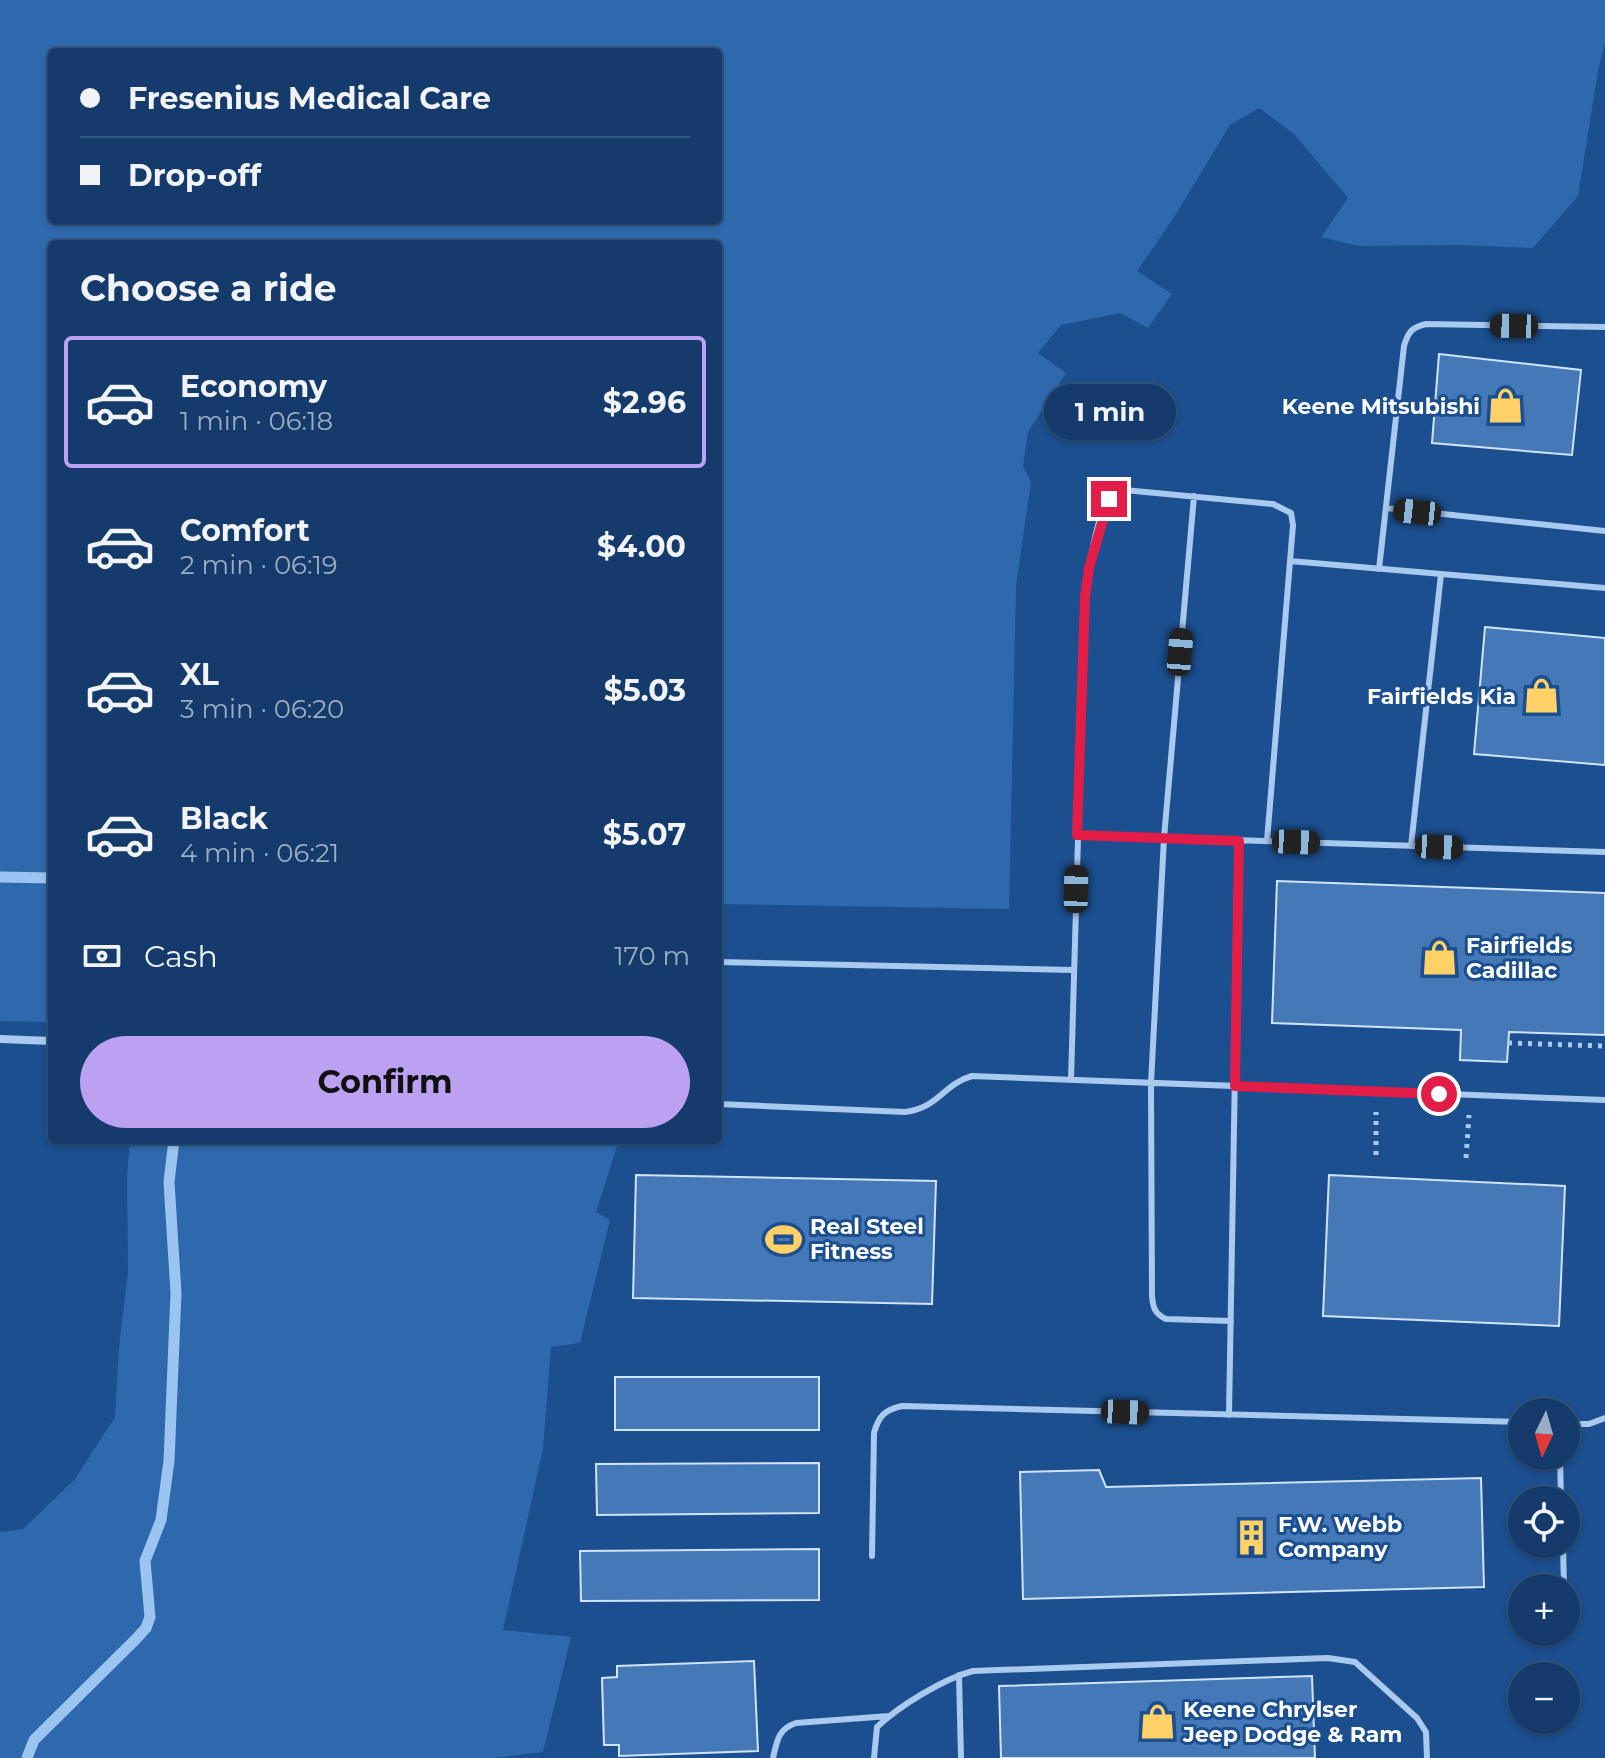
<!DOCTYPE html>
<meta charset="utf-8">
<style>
:root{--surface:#143b6b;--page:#214673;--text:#f1f3f6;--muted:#9dadc1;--line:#33557e;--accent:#bca0f2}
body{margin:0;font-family:Montserrat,sans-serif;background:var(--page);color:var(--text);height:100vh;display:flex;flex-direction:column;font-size:30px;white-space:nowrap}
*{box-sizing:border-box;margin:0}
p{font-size:26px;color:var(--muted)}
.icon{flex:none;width:44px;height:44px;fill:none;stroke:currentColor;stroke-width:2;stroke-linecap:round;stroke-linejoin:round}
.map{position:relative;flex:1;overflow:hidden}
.details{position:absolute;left:48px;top:240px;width:674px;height:904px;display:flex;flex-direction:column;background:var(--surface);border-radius:8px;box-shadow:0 2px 6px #0004,0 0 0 2px var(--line)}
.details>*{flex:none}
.guide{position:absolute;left:48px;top:48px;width:674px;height:176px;border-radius:8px;box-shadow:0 2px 6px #0004,0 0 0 2px var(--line);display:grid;align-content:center;height:176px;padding:0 32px;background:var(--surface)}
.needle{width:52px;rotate:185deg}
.tools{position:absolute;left:1508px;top:1398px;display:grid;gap:16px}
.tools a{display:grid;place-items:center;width:72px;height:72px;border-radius:50%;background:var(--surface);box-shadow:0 2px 6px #0004,0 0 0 2px var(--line);font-size:40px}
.end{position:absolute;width:36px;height:36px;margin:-18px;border:10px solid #e11d48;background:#fff;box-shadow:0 0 0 4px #fff}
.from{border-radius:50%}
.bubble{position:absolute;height:56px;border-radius:28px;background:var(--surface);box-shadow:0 2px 6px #0004,0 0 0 2px var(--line);font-size:26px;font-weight:700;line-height:56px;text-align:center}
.car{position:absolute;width:24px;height:48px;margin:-24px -12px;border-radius:10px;box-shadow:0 0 6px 2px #0007;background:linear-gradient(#222 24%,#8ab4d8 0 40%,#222 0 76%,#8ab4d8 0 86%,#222 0)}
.guide b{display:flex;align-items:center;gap:28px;height:76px;font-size:30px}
.guide b+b{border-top:2px solid var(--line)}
.guide i{width:20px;height:20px;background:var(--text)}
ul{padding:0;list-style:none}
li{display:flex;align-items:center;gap:24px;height:132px;margin:0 16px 12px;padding:0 16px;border:4px solid transparent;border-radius:8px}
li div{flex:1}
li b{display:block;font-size:30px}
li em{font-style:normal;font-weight:700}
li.on{border-color:var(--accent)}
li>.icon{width:72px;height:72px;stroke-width:1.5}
h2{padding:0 32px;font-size:36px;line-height:96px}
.pay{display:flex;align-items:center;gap:20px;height:88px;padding:0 32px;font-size:30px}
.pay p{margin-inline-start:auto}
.action{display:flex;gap:16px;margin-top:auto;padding:16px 32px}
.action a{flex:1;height:92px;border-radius:48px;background:var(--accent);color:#111;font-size:32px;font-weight:700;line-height:92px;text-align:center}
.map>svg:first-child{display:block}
.green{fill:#2e69ad;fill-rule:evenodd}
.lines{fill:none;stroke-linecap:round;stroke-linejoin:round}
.stream{stroke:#9cc4f0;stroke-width:11}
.building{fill:#4478b7;stroke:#cfe3fa;stroke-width:2}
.path{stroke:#a9c9ee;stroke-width:5;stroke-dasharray:4 6;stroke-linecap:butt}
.service{stroke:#a9c9ee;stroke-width:6}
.minor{stroke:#a9c9ee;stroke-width:8}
.route{stroke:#e11d48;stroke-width:10}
.labels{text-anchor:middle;stroke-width:6;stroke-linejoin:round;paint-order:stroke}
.poi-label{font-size:22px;font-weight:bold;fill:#fff;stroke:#1b4f8f;text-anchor:start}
</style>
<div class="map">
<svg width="1605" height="1758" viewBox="0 0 1605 1758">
<rect width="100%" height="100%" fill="#1b4f8f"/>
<path class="green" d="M 0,0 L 1605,0 L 1605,42 L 1598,71 L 1578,196 L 1533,248 L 1459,245 L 1358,246 L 1321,237 L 1348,198 L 1294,134 L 1259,108 L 1230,125 L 1173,219 L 1137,271 L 1172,294 L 1148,328 L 1120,313 L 1061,325 L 1038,353 L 1066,373 L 1028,432 L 1023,466 L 1031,482 L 1016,586 L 1009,909 L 718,904 L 718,244 L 52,244 L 52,1022 L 0,1021 ZM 52,52 L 718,52 L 718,220 L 52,220 Z
M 130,1140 L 619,1140 L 596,1212 L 610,1220 L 580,1343 L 551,1347 L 543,1449 L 503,1630 L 571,1637 L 543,1752 L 494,1758 L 0,1758 L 0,1532 L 23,1529 L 75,1479 L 115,1417 L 119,1347 L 128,1272 L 127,1177 Z"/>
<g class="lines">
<path class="stream" d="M 0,877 L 52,878
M 27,1758 L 34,1740 L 136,1639 L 146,1628 L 150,1617 L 145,1561 L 161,1520 L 169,1461 L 176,1293 L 169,1182 L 174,1140"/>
</g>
<path class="building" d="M 1439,354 L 1581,370 L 1572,455 L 1432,443 Z
M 1485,627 L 1605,638 L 1605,765 L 1474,754 Z
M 1277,881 L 1605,893 L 1605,1035 L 1509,1032 L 1507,1062 L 1460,1060 L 1461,1030 L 1272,1023 Z
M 636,1175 L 936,1181 L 932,1304 L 633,1298 Z
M 1329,1175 L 1565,1186 L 1559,1326 L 1323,1316 Z
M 615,1377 L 819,1377 L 819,1430 L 615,1430 Z
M 819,1463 L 819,1513 L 597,1515 L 596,1464 Z
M 1099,1470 L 1106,1487 L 1481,1478 L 1484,1587 L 1023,1599 L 1020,1472 Z
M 819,1549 L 819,1600 L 581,1601 L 580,1551 Z
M 754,1661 L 758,1751 L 619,1756 L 619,1745 L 604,1745 L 602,1678 L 617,1677 L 617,1666 Z
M 1312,1676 L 1315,1758 L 1001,1758 L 999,1686 Z"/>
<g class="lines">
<path class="path" d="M 1508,1043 L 1605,1046
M 1376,1155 L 1376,1112
M 1466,1158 L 1469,1115"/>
<path class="service" d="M 1194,496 L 1164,838 L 1151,1083 L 1152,1296 C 1153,1308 1155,1314 1166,1319 L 1231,1321
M 1386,508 L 1605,531
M 1290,561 L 1605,588
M 1379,569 L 1404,346 C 1408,332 1412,327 1426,324 L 1605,327
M 1077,835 L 1605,852
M 1411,846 L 1441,574
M 718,962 L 1073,970
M 1071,1080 L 1085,597 C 1088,574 1096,518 1108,500 C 1112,494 1118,492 1124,490 L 1273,504 L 1291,513 L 1293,525 L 1267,841
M 718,1104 L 905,1112 C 939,1108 943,1084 972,1076 L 1605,1100
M 1229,1415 L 1239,841
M 1566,1424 L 1589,1424 L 1605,1418
M 1560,1456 L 1561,1500
M 1563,1544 L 1564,1588
M 872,1556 L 874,1433 C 879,1415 885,1410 902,1406 L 1522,1422
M 959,1675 L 961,1758
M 773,1758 C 777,1741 778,1729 796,1723 L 889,1716
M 874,1758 L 877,1727 C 899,1706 943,1679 973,1671 L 1328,1658 L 1355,1662 L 1417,1718 L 1426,1732 L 1427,1758"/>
<path class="minor" d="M 0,1039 L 52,1041"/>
</g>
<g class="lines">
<path class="route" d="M 1109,499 L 1089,568 L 1085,597 L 1077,835 L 1239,841 L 1235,1086 L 1439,1094"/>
</g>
<defs>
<symbol id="shop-bare" viewBox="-9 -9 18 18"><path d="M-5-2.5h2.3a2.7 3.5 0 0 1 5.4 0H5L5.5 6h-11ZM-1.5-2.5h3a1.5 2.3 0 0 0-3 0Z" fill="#ffd166" stroke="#1b4f8f" stroke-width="2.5" paint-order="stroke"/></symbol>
<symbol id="stadium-bare" viewBox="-9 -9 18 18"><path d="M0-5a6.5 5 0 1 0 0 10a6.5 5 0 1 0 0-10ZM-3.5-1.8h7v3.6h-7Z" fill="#ffd166" stroke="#1b4f8f" stroke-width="2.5" paint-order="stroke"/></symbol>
<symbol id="building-bare" viewBox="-9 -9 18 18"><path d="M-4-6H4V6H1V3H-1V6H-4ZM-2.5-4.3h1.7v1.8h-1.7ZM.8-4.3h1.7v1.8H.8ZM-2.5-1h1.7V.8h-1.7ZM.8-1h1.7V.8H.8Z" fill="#ffd166" stroke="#1b4f8f" stroke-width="2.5" paint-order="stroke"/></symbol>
</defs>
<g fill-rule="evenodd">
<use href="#shop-bare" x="1480" y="380" width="51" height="51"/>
<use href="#shop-bare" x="1516" y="670" width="51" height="51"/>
<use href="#shop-bare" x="1414" y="932" width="51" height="51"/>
<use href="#stadium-bare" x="758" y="1214" width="51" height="51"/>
<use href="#building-bare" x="1226" y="1512" width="51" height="51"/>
<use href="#shop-bare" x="1132" y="1696" width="51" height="51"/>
</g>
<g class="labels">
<g class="poi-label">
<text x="1480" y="414" text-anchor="end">Keene Mitsubishi</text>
<text x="1516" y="704" text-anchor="end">Fairfields Kia</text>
<text x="1466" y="953">Fairfields<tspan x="1466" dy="25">Cadillac</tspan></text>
<text x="810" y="1234">Real Steel<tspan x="810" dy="25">Fitness</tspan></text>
<text x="1278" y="1532">F.W. Webb<tspan x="1278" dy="25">Company</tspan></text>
<text x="1183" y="1717">Keene Chrylser<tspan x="1183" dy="25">Jeep Dodge &amp; Ram</tspan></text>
</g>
</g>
</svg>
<div class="tools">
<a><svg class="needle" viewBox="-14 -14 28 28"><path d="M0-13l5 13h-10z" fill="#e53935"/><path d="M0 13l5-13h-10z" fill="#9dadc1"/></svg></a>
<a><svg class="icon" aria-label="locate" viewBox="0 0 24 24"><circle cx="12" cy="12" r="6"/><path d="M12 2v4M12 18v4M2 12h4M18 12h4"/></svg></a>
<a>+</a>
<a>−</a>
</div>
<i class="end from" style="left:1439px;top:1094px"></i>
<i class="end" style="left:1109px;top:499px"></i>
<div class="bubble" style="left:1044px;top:384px;width:132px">1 min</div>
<i class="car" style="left:1514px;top:326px;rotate:271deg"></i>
<i class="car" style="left:1417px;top:512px;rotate:276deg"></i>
<i class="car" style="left:1180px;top:652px;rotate:5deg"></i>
<i class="car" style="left:1296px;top:842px;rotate:92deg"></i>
<i class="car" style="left:1439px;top:847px;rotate:92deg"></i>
<i class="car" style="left:1076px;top:889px;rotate:1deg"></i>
<i class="car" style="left:1125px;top:1412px;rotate:92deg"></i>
<div class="guide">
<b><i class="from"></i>Fresenius Medical Care</b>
<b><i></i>Drop-off</b>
</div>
<section class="details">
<h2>Choose a ride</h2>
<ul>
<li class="on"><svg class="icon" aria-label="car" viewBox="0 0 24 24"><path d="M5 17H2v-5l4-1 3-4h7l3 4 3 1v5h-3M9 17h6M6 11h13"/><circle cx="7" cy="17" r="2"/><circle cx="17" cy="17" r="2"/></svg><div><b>Economy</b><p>1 min · 06:18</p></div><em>$2.96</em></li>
<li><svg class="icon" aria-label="car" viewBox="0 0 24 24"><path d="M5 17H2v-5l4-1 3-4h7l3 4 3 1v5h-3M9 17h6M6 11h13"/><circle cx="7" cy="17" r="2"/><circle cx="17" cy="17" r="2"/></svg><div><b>Comfort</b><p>2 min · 06:19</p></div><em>$4.00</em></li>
<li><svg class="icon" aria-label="car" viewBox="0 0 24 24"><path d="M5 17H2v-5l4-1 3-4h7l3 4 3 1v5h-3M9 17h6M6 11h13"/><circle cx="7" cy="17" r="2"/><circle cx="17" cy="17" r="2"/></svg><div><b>XL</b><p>3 min · 06:20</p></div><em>$5.03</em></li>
<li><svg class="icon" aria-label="car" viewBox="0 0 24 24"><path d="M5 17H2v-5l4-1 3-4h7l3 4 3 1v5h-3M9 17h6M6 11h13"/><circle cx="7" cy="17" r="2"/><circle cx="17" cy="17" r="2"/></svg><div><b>Black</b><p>4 min · 06:21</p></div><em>$5.07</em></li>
</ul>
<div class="pay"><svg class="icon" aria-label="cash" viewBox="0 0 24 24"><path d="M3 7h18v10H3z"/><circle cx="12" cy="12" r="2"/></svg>Cash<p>170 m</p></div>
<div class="action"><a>Confirm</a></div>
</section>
</div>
